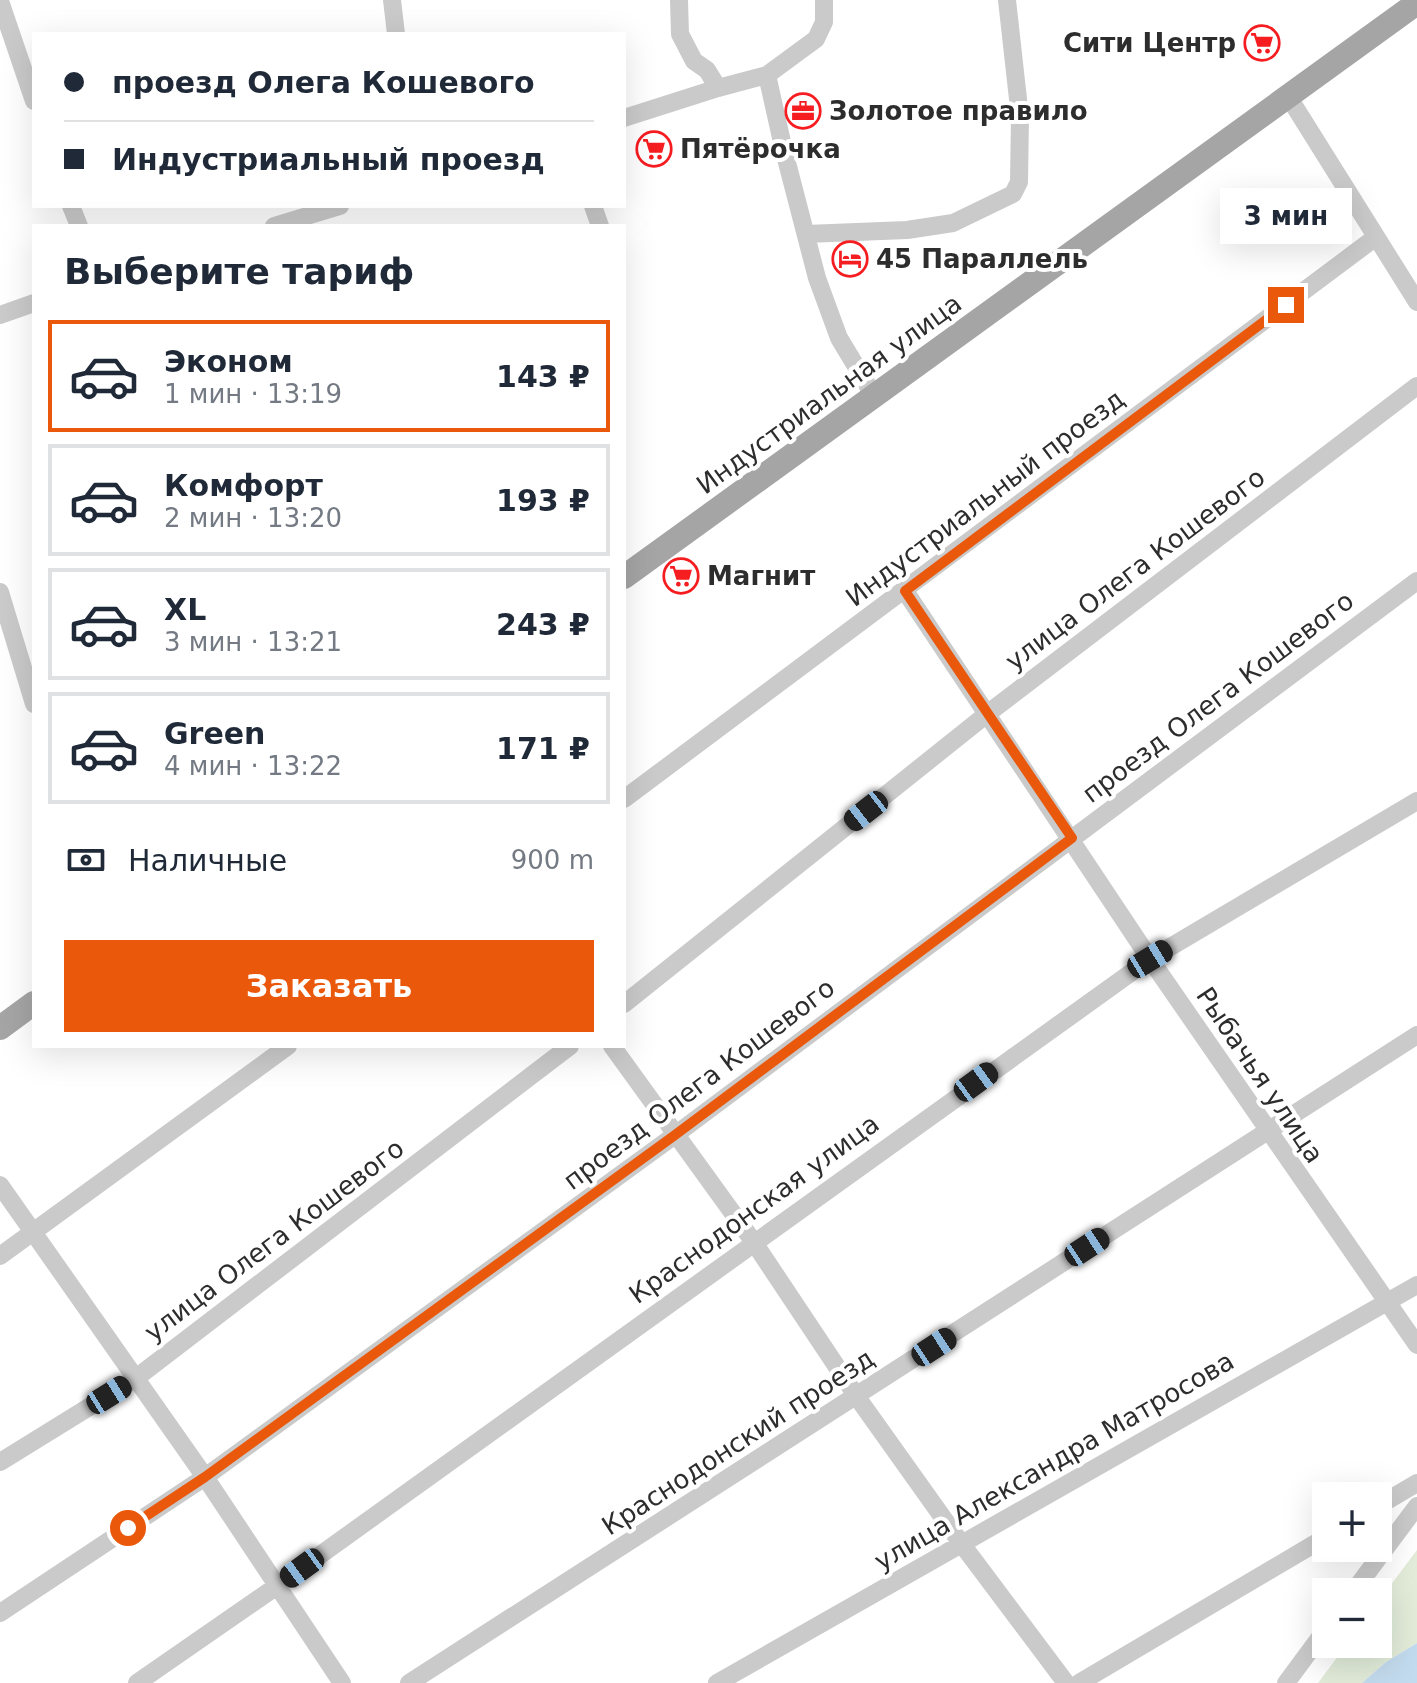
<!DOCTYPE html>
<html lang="ru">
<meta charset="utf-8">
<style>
:root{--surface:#fff;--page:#f2f2f3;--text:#1f2937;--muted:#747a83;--line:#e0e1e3;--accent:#ea580c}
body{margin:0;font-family:"DejaVu Sans",sans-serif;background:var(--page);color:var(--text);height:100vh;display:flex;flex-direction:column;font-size:30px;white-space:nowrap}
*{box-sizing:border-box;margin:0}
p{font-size:26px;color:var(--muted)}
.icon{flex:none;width:44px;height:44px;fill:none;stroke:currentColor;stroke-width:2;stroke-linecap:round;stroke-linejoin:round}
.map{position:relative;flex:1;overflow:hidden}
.side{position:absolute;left:32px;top:224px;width:594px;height:824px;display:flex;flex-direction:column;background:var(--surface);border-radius:0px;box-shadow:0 8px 32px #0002}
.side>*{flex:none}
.guide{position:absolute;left:32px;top:32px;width:594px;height:176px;border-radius:0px;box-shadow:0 8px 32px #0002;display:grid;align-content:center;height:176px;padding:0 32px;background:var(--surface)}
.fabs{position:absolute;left:1312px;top:1482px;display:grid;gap:16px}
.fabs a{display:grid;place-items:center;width:80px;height:80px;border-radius:0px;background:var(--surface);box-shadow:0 8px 32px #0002;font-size:40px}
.end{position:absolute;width:36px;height:36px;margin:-18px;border:10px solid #ea580c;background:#fff;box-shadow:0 0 0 4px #fff}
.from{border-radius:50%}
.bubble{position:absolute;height:56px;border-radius:0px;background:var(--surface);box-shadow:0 8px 32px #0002;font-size:26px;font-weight:800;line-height:56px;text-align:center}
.car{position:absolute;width:24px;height:48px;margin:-24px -12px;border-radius:10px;box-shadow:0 0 6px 2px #0007;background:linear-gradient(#222 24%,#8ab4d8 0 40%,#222 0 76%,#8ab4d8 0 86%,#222 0)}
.guide b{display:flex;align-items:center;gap:28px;height:76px;font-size:30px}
.guide b+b{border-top:2px solid var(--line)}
.guide i{width:20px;height:20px;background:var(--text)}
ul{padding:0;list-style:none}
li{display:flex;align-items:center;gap:24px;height:112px;margin:0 16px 12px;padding:0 16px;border:4px solid var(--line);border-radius:0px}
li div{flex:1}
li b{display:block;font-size:30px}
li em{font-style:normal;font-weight:800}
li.selected{border-color:var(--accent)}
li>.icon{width:72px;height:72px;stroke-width:1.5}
h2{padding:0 32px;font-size:36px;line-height:96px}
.pay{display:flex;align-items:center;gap:20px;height:88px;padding:0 32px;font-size:30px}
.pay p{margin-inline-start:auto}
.cta{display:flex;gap:16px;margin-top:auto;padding:16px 32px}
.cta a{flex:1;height:92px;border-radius:0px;background:var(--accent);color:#fff;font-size:32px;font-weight:800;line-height:92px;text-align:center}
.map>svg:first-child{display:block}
.green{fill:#e2ecd9}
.water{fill:#c3dbee}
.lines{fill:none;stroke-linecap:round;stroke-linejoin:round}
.minor{stroke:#cacaca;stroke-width:18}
.major{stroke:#a5a5a5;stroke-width:24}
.route{stroke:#ea580c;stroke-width:10}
.labels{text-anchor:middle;stroke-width:8;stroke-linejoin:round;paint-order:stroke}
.poi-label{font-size:26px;font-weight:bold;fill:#2d2d2d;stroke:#fff;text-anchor:start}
.street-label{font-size:26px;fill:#2d2d2d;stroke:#fff}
</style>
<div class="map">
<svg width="1417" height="1683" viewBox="0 0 1417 1683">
<rect width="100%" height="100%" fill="#fff"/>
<path class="green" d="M 1417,1550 L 1417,1643 L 1386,1662 L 1362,1683 L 1318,1683 L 1347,1644 L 1378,1644 L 1378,1602 Z"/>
<path class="water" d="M 1417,1643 L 1417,1683 L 1362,1683 L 1386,1662 Z"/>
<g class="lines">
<path class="minor" d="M 392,0 L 396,34
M 679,0 L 680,34 L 694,61 L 707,70 L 718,88
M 0,1 L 34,101
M 767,75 L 784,151 L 817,278 L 839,338 L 874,396
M 1288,96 L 1417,302
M 624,118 L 718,88 L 767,75 L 816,39 L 824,22 L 824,0
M 71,206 L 79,226
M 593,206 L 600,226
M 274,226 L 340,206
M 806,234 L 907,230 L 953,223 L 1013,194 L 1019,182 L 1020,117 L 1007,0
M 0,315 L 34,303
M 905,591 L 1150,959 L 1417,1345
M 0,592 L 34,704
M 624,799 L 1376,237
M 624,1004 L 987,714 L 1417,386
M 612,1046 L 753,1241 L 857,1397 L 961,1543 L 1066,1683
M 0,1185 L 205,1477 L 342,1683
M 0,1256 L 288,1046
M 0,1462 L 136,1378 L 570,1046
M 1378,1506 L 1417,1483
M 1353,1592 L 1417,1506
M 0,1613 L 205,1477 L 675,1135 L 1417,581
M 137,1683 L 277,1586 L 1150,959 L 1417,801
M 409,1683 L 1417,1035
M 717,1683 L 1417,1285
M 1079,1683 L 1326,1537
M 1286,1683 L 1326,1629"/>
<path class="major" d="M 624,577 L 1417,3
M 0,1028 L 34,1003"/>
</g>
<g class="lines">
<path class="route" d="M 128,1528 L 205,1477 L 675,1135 L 1072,838 L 905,591 L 1286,305"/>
</g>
<defs>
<symbol id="supermarket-ring" viewBox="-11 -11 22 22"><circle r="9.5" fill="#fff" stroke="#f61d21" stroke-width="1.5"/><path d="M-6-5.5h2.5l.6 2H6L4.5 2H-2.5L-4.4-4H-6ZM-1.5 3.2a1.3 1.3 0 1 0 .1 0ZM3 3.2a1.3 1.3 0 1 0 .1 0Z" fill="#f61d21"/></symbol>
<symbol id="office-ring" viewBox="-11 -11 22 22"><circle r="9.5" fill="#fff" stroke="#f61d21" stroke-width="1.5"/><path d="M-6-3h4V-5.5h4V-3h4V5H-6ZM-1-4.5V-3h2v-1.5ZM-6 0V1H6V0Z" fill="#f61d21"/></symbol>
<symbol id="hotel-ring" viewBox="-11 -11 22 22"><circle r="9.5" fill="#fff" stroke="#f61d21" stroke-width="1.5"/><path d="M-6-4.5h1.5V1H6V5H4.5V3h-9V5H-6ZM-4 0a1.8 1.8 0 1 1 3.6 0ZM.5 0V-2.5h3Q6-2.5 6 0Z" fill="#f61d21"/></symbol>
</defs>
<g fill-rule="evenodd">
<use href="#supermarket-ring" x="1242" y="23" width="40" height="40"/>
<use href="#office-ring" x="783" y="91" width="40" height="40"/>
<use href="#supermarket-ring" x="634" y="129" width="40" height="40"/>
<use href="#hotel-ring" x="830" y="239" width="40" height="40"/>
<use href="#supermarket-ring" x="661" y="556" width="40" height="40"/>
</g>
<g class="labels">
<g class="poi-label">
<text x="1236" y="52" text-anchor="end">Сити Центр</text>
<text x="829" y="120">Золотое правило</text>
<text x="680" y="158">Пятёрочка</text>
<text x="876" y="268">45 Параллель</text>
<text x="707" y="585">Магнит</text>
</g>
<g class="street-label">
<text transform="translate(829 394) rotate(-36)" y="9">Индустриальная улица</text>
<text transform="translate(985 498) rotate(-37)" y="9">Индустриальный проезд</text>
<text transform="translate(1135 569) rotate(-37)" y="9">улица Олега Кошевого</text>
<text transform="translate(1218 697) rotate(-37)" y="9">проезд Олега Кошевого</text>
<text transform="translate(1260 1075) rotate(56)" y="9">Рыбачья улица</text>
<text transform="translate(699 1084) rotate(-37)" y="9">проезд Олега Кошевого</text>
<text transform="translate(754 1209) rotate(-36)" y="9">Краснодонская улица</text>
<text transform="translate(274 1240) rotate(-37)" y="9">улица Олега Кошевого</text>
<text transform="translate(738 1442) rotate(-33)" y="9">Краснодонский проезд</text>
<text transform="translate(1054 1461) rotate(-30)" y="9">улица Александра Матросова</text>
</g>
</g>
</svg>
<div class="fabs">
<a>+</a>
<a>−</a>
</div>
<i class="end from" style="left:128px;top:1528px"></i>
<i class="end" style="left:1286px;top:305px"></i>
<div class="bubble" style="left:1220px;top:188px;width:132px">3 мин</div>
<i class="car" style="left:866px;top:811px;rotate:232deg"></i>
<i class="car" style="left:1150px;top:959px;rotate:59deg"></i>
<i class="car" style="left:976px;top:1082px;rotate:54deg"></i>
<i class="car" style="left:1087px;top:1247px;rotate:57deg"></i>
<i class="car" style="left:934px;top:1347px;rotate:57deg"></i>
<i class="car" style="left:109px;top:1395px;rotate:58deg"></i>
<i class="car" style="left:302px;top:1568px;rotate:234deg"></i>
<div class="guide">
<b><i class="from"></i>проезд Олега Кошевого</b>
<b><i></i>Индустриальный проезд</b>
</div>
<section class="side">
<h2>Выберите тариф</h2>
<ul>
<li class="selected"><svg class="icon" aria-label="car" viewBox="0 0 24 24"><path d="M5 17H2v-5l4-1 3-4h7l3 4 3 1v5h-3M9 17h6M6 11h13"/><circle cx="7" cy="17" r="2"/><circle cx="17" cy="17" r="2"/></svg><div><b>Эконом</b><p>1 мин · 13:19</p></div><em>143 ₽</em></li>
<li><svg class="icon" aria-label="car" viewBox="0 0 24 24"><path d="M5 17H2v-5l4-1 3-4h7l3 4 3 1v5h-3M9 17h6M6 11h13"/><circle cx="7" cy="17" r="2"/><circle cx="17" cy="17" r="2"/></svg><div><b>Комфорт</b><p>2 мин · 13:20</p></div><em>193 ₽</em></li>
<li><svg class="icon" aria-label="car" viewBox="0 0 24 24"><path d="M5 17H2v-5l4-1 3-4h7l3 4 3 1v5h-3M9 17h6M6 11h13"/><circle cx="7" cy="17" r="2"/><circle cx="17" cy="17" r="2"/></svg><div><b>XL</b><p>3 мин · 13:21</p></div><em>243 ₽</em></li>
<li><svg class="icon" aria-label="car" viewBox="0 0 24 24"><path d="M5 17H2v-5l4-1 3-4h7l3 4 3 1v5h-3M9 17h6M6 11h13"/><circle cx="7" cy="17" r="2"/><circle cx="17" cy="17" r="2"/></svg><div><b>Green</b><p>4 мин · 13:22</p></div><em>171 ₽</em></li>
</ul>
<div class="pay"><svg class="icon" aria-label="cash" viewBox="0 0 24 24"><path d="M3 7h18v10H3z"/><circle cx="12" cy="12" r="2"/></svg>Наличные<p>900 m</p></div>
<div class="cta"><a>Заказать</a></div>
</section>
</div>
